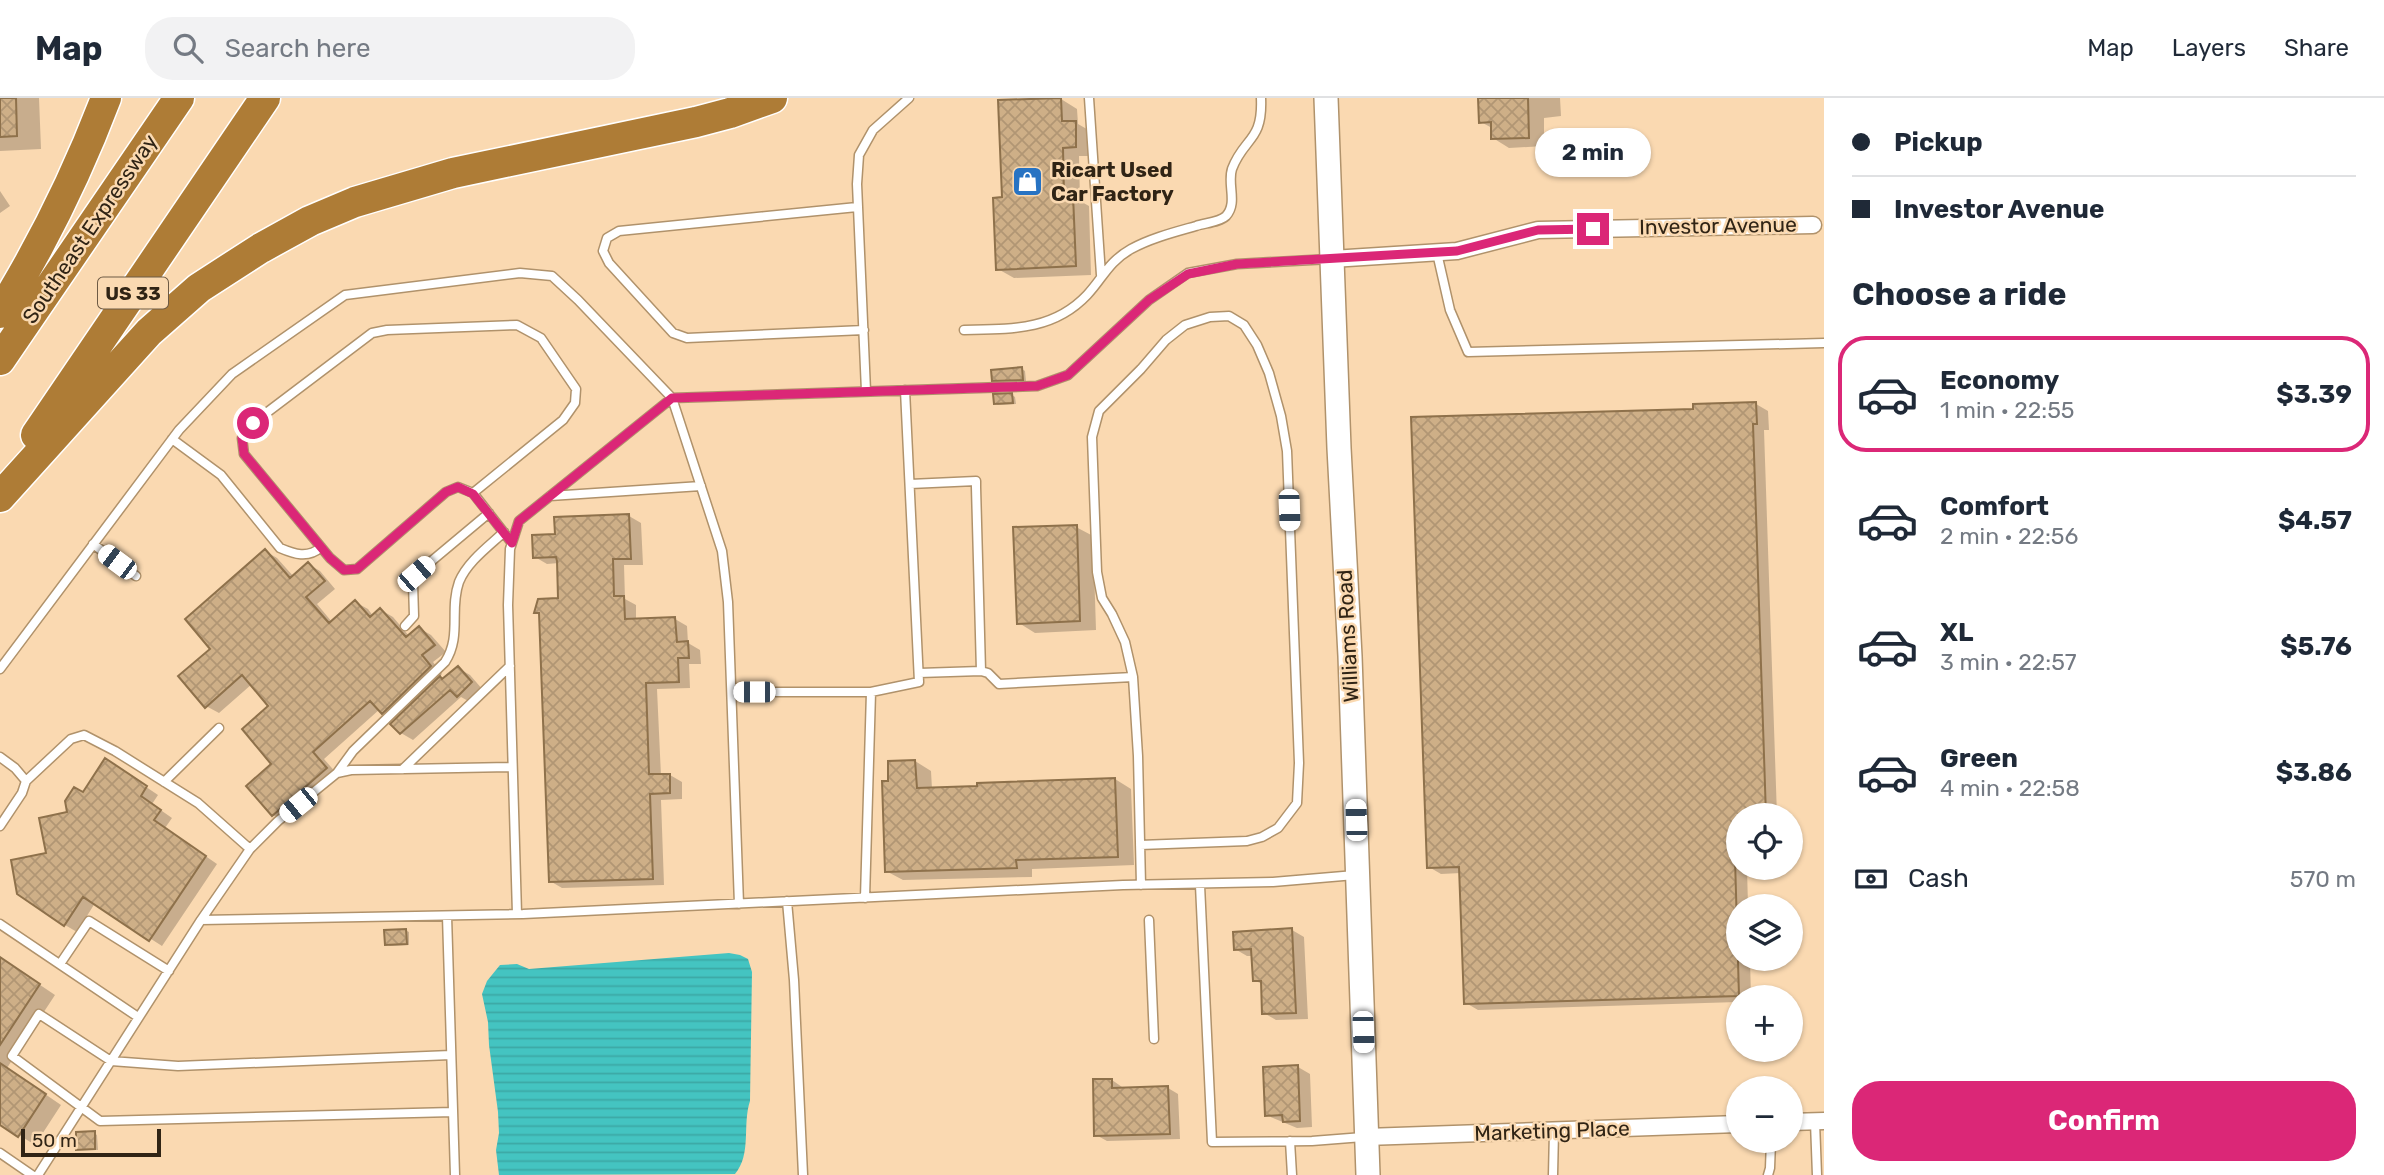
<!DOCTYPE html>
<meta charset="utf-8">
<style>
:root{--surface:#fff;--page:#f2f2f3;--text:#1f2937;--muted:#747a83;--line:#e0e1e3;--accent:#db2777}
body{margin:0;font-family:Rubik,sans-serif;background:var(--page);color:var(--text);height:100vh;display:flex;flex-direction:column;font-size:26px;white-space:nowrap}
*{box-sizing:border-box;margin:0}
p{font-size:23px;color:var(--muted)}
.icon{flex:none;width:38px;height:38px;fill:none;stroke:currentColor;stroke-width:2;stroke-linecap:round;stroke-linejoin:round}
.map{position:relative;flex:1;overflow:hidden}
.details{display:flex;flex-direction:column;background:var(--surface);width:560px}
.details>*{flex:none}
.top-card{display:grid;align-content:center;height:154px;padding:0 28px;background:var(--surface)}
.fabs{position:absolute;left:1726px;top:705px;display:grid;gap:14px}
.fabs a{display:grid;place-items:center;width:77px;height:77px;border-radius:50%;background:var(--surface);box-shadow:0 2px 5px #0004;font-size:35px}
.scale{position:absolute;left:21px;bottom:18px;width:140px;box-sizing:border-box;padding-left:7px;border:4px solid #302415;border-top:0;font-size:19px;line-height:24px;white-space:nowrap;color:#302415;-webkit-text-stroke:5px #fad9b1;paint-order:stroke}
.end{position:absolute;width:32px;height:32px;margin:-16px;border:9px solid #db2777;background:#fff;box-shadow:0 0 0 4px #fff}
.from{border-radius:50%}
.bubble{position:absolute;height:49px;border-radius:24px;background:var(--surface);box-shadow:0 2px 5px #0004;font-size:23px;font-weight:700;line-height:49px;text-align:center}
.car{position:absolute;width:21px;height:42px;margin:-21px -10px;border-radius:9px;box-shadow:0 0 5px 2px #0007;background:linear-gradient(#fff 24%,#345 0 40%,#fff 0 76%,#345 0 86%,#fff 0)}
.top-card b{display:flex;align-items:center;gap:24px;height:66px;font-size:26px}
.top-card b+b{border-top:2px solid var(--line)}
.top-card i{width:18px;height:18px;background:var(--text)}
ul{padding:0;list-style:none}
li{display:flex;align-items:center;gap:21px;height:116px;margin:0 14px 10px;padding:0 14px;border:4px solid transparent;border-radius:28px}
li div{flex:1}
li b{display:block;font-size:26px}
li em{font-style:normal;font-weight:700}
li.active{border-color:var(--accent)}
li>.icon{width:63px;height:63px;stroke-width:1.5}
h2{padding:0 28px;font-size:32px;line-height:84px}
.pay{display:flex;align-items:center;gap:18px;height:77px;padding:0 28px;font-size:26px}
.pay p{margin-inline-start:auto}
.cta{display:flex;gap:14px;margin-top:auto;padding:14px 28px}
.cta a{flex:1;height:80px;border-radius:28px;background:var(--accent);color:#fff;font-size:28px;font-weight:700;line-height:80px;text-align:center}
header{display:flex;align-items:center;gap:42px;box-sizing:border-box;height:98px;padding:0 35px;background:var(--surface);border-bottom:2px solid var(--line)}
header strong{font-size:33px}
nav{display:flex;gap:38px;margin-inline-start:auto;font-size:24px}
.search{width:490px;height:63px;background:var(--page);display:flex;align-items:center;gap:18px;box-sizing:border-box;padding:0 24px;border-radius:28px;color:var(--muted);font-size:26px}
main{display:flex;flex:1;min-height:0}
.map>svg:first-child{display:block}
.water{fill:url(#water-rules)}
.shadow{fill:#0003}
.building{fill:url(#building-cross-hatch);stroke:#8e714b;stroke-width:2}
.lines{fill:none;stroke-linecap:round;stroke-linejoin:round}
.service-casing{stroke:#b0926b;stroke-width:11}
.minor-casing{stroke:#b0926b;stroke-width:19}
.secondary-casing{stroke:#b0926b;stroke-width:26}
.motorway-casing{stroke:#fff;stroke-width:33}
.service{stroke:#fff;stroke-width:8}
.minor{stroke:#fff;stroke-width:16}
.secondary{stroke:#fff;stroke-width:23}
.motorway{stroke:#ae7c36;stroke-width:30}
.route{stroke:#db2777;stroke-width:9}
.labels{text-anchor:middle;stroke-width:5;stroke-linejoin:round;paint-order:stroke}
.shield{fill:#fad9b1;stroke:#6d5a44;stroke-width:2}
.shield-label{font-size:19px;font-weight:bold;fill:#302415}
.poi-label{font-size:21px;font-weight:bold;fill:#302415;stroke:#fad9b1;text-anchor:start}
.street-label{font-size:21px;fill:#302415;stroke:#fad9b1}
</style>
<header>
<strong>Map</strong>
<div class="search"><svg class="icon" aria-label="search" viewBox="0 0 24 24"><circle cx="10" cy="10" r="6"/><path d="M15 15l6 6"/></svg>Search here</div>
<nav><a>Map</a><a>Layers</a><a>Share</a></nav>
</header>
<main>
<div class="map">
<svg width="1824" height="1077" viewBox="0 0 1824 1077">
<defs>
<pattern id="water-rules" width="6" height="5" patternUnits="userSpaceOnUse" patternTransform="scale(1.75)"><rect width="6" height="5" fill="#44c4c1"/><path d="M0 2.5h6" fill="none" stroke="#3ca8a5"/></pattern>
<pattern id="building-cross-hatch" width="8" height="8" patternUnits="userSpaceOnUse" patternTransform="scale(1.75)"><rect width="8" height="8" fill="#ceaf87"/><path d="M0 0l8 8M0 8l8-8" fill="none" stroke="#b19674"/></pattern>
</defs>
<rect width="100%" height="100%" fill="#fad9b1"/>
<path class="water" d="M 729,855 L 740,857 L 748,861 L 752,874 L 750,1003 C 742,1027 752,1056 735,1076 L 499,1077 L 496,1052 L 499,1035 L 498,1014 L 489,947 L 488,924 L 482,896 L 487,883 L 500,867 L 517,866 L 529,871 Z"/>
<path class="shadow" d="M 0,0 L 39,0 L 41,51 L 0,53 Z
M 1480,0 L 1560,0 L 1561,18 L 1544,20 L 1544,48 L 1509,50 L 1493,40 L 1492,30 L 1481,24 Z
M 1061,1 L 1077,11 L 1078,26 L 1092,34 L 1092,58 L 1079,58 L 1080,103 L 1089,108 L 1091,177 L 1014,180 L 998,171 L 1004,101 Z
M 0,93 L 10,108 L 0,115 Z
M 1022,271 L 1025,273 L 1026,283 L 997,284 L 993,282 Z
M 1012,297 L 1015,299 L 1016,306 L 998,307 L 995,305 Z
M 1756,306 L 1768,313 L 1769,332 L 1764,332 L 1777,718 L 1738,718 L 1738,770 L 1747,770 L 1748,808 L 1738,808 L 1738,861 L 1750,861 L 1751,900 L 1738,900 L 1738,904 L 1478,912 L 1466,905 L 1461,775 L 1441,776 L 1429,769 L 1695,312 Z
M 629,418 L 641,425 L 643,467 L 624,467 L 625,501 L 636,507 L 636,523 L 675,521 L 687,528 L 688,545 L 700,552 L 701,566 L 689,566 L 690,590 L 657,591 L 661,678 L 670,677 L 682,684 L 682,701 L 661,702 L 664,787 L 562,790 L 550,783 L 540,517 L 536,514 L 560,502 L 559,465 L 547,466 L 535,459 L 557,438 Z
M 1076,429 L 1093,438 L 1096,532 L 1035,535 L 1019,525 Z
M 265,453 L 277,460 L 294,479 L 308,466 L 320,473 L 335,491 L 317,506 L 332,524 L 355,504 L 368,511 L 373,518 L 381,512 L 393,519 L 409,538 L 419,530 L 431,537 L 446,554 L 433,564 L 442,576 L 439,579 L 443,582 L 458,570 L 470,577 L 483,592 L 470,604 L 461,599 L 413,642 L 401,635 L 397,622 L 380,611 L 324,661 L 338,677 L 285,724 L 273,717 L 274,666 L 270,608 L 252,586 L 219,615 L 206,608 L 212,551 Z
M 915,663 L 931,673 L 932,691 L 1115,681 L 1131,691 L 1134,767 L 1032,771 L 1032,779 L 903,782 L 886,773 L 890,685 Z
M 118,670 L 158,697 L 152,706 L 172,720 L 165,730 L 217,766 L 162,848 L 95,805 L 77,834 L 65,827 L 48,757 L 69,716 L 84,697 Z
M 405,832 L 409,834 L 409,847 L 390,848 L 387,846 Z
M 1292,832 L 1304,839 L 1308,921 L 1276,922 L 1264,915 L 1262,886 L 1254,882 L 1253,858 L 1247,858 L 1235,851 Z
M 0,860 L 55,897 L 7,970 L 61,1007 L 35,1047 L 0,1025 Z
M 1298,969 L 1310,976 L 1312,1029 L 1297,1030 L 1266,1017 Z
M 1112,982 L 1122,989 L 1123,992 L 1168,990 L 1178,996 L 1180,1041 L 1107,1043 L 1096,1037 Z
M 94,1035 L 97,1037 L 98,1052 L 78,1051 Z"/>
<path class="building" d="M 0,0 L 16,0 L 17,38 L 0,39 Z
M 1061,0 L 1062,23 L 1076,23 L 1076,49 L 1063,50 L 1064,97 L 1073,97 L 1076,168 L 996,172 L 993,100 L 1002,99 L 998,2 Z
M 1478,0 L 1528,0 L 1529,40 L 1491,41 L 1491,24 L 1479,25 Z
M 1022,269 L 1023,282 L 992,283 L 991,272 Z
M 1012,295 L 1013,305 L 994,306 L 993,296 Z
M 1756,304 L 1757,326 L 1753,326 L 1766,718 L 1738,718 L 1738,761 L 1735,761 L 1739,898 L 1464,906 L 1459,769 L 1427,770 L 1411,319 L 1693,311 L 1693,306 Z
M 629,416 L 631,461 L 613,461 L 614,498 L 624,498 L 625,521 L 675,519 L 677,544 L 688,543 L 689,560 L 678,560 L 679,584 L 646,585 L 649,676 L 670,676 L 670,695 L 650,696 L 653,781 L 549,784 L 539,515 L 534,515 L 538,501 L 558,500 L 557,463 L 556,459 L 533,460 L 532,437 L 555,436 L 554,419 Z
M 1077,427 L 1080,523 L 1017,526 L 1013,429 Z
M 265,451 L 290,480 L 308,464 L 325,483 L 306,499 L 329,525 L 355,502 L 370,519 L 380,510 L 406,539 L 419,528 L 435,547 L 422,557 L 431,568 L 382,616 L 370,603 L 313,654 L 327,670 L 272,718 L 246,688 L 271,666 L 242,631 L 268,608 L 242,577 L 205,610 L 178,578 L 210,551 L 185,521 Z
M 458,568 L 472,584 L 457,599 L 450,592 L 400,636 L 390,626 L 440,578 L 442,581 Z
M 105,660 L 147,688 L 141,698 L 161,712 L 154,722 L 206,758 L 149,843 L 83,799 L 64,828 L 17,796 L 11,762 L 46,755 L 39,720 L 67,714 L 65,703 L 74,689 L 83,694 Z
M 915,662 L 917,690 L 977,688 L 977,685 L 1115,680 L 1118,759 L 1016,762 L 1017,770 L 885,774 L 882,683 L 888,683 L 888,663 Z
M 1292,830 L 1296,915 L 1262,916 L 1261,883 L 1253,883 L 1251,851 L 1234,852 L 1233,834 Z
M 406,831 L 407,846 L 385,847 L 384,832 Z
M 0,859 L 40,886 L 0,947 Z
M 0,965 L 46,996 L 18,1039 L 0,1027 Z
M 1298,967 L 1300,1023 L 1283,1024 L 1282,1017 L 1265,1018 L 1263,969 Z
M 1093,981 L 1112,981 L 1112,990 L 1168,988 L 1170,1036 L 1094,1038 Z
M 95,1033 L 95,1051 L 76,1052 L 76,1034 Z"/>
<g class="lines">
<defs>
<path id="service" d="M 1089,0 L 1101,177
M 857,109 L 619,133 L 607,140 L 603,153 L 609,165 L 673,235 L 687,240 L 864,232
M 1437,155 L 1450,212 L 1468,254 L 1824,245
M 964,232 C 1010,231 1053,233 1087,197 C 1103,180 1108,164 1131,151 C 1151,140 1175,134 1196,128 C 1205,125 1220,124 1226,118 C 1238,105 1227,86 1232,71 C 1244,39 1263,44 1261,0
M 866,293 L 857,86 L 859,57 L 873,32 L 909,0
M 172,341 L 221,377 L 280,450 C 294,456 308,461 321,449
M 910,386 L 976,383 L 976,389 L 981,573 L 919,575
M 473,395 L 563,322 L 575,305 L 576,291 L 541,240 L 517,227 L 387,232 L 372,235 L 253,325 L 242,340 L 244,356 L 330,460 L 344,472 L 357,471 L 446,394 L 458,389 L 473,395 L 512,445
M 550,398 L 701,388
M 93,446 L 136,478
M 405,528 L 414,518 L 413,485 L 416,476 L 489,415
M 0,571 L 179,332 L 232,276 L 345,197 L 520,175 L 552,178 L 578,202 L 672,300 L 1037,288 L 1068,277 L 1149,202 L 1188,175 L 1237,166 L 1330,161
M 981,573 L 988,575 L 999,586 L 1133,579
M 732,594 L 871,594
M 0,659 L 15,670 L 26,683 L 22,695 L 0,728
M 403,671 L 510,568
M 337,675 L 353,653 L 445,564 C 462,538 449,512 459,484 C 467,464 489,448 504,434
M 26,683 L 71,641 L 84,637 L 115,653 L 198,705 L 250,751
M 164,684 L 219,630
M 1140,747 L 1247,743 L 1262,739 L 1278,730 L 1297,705 L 1299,665 L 1287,353 L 1281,318 L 1269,275 L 1257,247 L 1244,227 L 1229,218 L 1210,219 L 1185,227 L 1166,242 L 1141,271 L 1099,313 L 1092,339 L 1097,474 L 1102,500 L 1112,516 L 1125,544 L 1133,579 L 1138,658 L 1141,787
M 1200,787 L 1212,1044 L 1312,1043 L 1363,1039
M 865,800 L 871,594 L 919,584 L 905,292
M 787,803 L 794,882 L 803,1077
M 517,816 L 508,507 L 510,451 L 519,423 L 672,300 L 722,453 L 728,504 L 739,806
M 447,818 L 455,1077
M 201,822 L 250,751 L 278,723 L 337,675 L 351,672 L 512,669
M 1149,822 L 1154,941
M 0,826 L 138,919
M 60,866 L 89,823 L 169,873
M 451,957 L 178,968 L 111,963 L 39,916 L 12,958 L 100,1023 L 453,1014
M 1815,1024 L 1817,1077
M 1290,1043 L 1292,1077
M 0,1055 L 32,1077
M 38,1077 L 201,822 L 523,816 L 1123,787 L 1273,784 L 1355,777
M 1553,1077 L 1554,1033
M 1768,1077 L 1770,1070 L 1771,1043"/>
<path id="minor" d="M 1332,161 L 1457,153 L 1538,132 L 1813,127
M 1790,1024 L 1824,1023
M 1366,1039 L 1738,1026"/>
<path id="secondary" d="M 1326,0 L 1339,350 L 1350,558 L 1368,1077"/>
<path id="motorway" d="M 0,215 C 42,147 78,74 106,0
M 0,262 L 179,0
M 36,337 L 265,0
M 0,399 L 149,234 L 199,190 L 261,150 L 310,123 L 355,104 L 453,75 L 696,24 L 730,15 L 772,0"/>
</defs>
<use href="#service" class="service-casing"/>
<use href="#minor" class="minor-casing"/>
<use href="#secondary" class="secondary-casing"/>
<use href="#motorway" class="motorway-casing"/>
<use href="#service" class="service"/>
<use href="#minor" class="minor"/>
<use href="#secondary" class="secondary"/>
<use href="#motorway" class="motorway"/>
</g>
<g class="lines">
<path class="route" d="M 253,325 L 242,340 L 244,356 L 330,460 L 344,472 L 357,471 L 446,394 L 458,389 L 473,396 L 512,445 L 519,423 L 672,300 L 1037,288 L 1068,277 L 1149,202 L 1188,176 L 1237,166 L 1457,153 L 1538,132 L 1593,131"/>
</g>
<defs>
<symbol id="shop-square" viewBox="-11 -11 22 22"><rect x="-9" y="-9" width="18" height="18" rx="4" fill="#2773c3" stroke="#fad9b1"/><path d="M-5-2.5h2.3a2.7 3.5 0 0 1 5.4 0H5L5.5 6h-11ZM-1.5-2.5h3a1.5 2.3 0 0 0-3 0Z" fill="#fff"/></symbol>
</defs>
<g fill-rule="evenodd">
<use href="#shop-square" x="1010" y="66" width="35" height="35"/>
</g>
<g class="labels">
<rect class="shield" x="98" y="179.5" width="70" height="31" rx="5"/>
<g class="shield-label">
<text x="133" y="202">US 33</text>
</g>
<g class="poi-label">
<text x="1051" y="79">Ricart Used<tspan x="1051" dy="24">Car Factory</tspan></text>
</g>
<g class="street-label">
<text transform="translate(1718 128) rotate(-1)" y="7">Investor Avenue</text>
<text transform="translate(90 131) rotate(-56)" y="7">Southeast Expressway</text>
<text transform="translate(1348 538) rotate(-93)" y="7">Williams Road</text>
<text transform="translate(1552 1033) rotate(-2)" y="7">Marketing Place</text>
</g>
</g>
</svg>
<div class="fabs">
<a><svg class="icon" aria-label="locate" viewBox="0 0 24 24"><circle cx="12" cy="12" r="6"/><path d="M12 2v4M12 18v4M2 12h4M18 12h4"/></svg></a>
<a><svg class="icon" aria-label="layers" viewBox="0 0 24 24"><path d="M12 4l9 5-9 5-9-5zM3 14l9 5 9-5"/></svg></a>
<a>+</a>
<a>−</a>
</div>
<div class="scale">50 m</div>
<i class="end from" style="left:253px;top:325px"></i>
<i class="end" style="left:1593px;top:131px"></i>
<div class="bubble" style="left:1535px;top:30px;width:116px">2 min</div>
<i class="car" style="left:1289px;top:412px;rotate:178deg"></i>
<i class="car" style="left:117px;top:464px;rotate:307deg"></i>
<i class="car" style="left:416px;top:476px;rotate:49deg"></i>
<i class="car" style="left:754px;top:594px;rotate:270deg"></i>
<i class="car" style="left:298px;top:707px;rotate:231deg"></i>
<i class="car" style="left:1356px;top:722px;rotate:358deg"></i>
<i class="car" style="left:1363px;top:934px;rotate:178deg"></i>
</div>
<section class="details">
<div class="top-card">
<b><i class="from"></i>Pickup</b>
<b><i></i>Investor Avenue</b>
</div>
<h2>Choose a ride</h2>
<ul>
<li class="active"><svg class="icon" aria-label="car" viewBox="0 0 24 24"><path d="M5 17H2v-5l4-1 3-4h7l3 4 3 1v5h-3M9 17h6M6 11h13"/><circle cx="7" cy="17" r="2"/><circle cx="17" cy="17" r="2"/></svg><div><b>Economy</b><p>1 min · 22:55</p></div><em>$3.39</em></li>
<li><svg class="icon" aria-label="car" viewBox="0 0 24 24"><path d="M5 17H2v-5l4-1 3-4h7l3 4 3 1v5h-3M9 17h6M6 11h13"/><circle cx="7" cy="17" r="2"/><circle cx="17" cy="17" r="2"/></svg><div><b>Comfort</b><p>2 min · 22:56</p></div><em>$4.57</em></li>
<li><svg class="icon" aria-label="car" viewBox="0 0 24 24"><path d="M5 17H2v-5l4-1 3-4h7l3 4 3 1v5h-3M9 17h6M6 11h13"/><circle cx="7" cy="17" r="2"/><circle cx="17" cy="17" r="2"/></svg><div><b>XL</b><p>3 min · 22:57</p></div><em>$5.76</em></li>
<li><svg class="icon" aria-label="car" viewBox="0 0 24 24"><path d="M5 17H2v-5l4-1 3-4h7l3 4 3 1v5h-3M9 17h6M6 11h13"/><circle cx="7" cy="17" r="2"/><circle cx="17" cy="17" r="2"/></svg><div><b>Green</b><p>4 min · 22:58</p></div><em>$3.86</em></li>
</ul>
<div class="pay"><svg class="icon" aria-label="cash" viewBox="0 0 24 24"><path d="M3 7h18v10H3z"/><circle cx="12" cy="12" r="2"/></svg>Cash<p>570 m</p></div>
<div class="cta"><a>Confirm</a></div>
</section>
</main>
